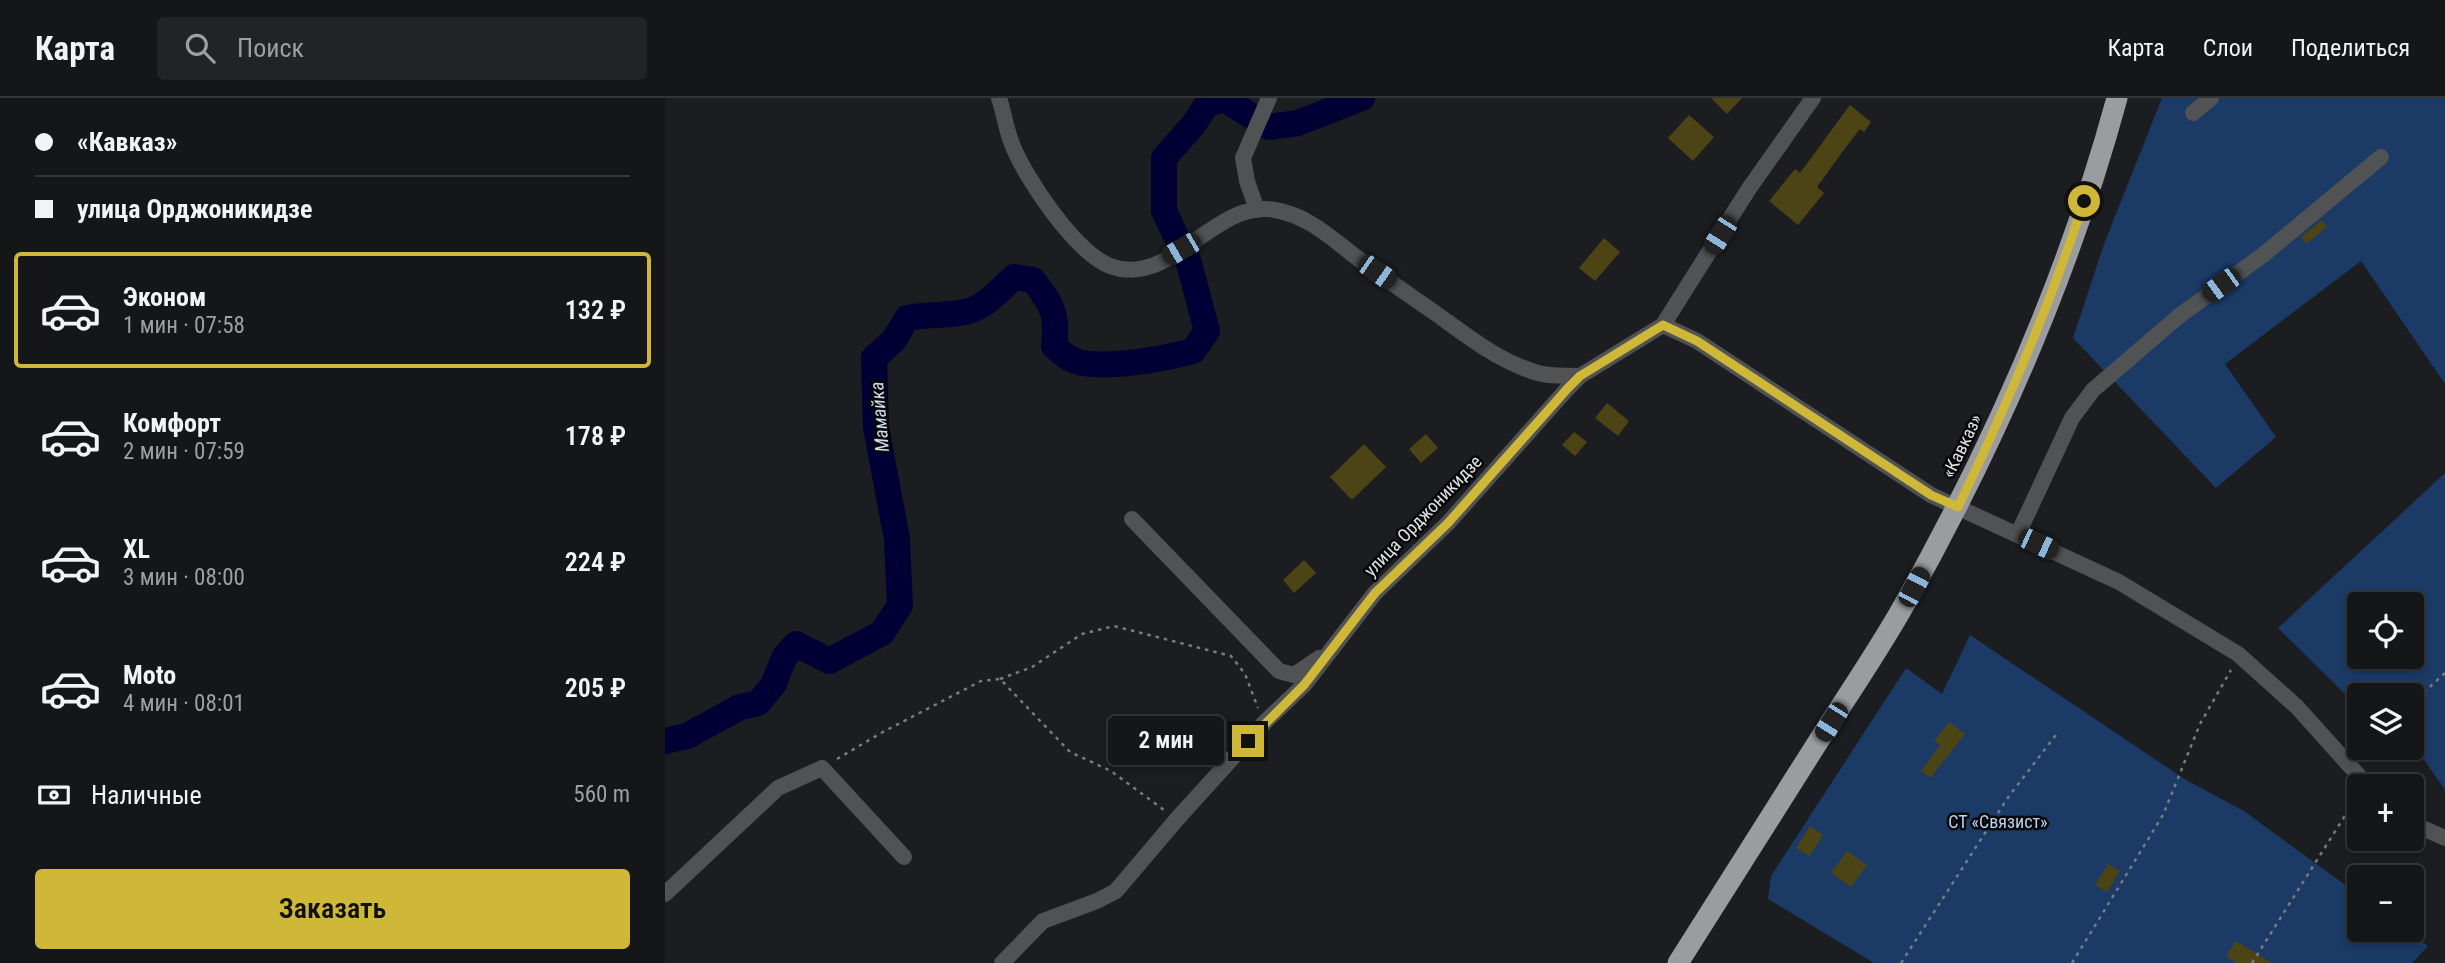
<!DOCTYPE html>
<html lang="ru">
<meta charset="utf-8">
<style>
:root{--surface:#141618;--page:#212325;--text:#f1f3f6;--muted:#9d9fa2;--line:#333537;--accent:#cfb837}
body{margin:0;font-family:"Roboto Condensed",sans-serif;background:var(--page);color:var(--text);height:100vh;display:flex;flex-direction:column;font-size:26px;white-space:nowrap}
*{box-sizing:border-box;margin:0}
p{font-size:23px;color:var(--muted)}
.icon{flex:none;width:38px;height:38px;fill:none;stroke:currentColor;stroke-width:2;stroke-linecap:round;stroke-linejoin:round}
.map{position:relative;flex:1;overflow:hidden}
.details{display:flex;flex-direction:column;background:var(--surface);width:665px}
.details>*{flex:none}
.guide{display:grid;align-content:center;height:154px;padding:0 35px;background:var(--surface)}
.buttons{position:absolute;left:1682px;top:494px;display:grid;gap:14px}
.buttons a{display:grid;place-items:center;width:77px;height:77px;border-radius:7px;background:var(--surface);box-shadow:0 4px 10px #0003,0 0 0 2px var(--line);font-size:35px}
.end{position:absolute;width:32px;height:32px;margin:-16px;border:9px solid #cfb837;background:#111;box-shadow:0 0 0 4px #111}
.from{border-radius:50%}
.bubble{position:absolute;height:49px;border-radius:7px;background:var(--surface);box-shadow:0 4px 10px #0003,0 0 0 2px var(--line);font-size:23px;font-weight:600;line-height:49px;text-align:center}
.car{position:absolute;width:21px;height:42px;margin:-21px -10px;border-radius:9px;box-shadow:0 0 5px 2px #0007;background:linear-gradient(#222 24%,#8ab4d8 0 40%,#222 0 76%,#8ab4d8 0 86%,#222 0)}
.guide b{display:flex;align-items:center;gap:24px;height:66px;font-size:26px}
.guide b+b{border-top:2px solid var(--line)}
.guide i{width:18px;height:18px;background:var(--text)}
ul{padding:0;list-style:none}
li{display:flex;align-items:center;gap:21px;height:116px;margin:0 14px 10px;padding:0 21px;border:4px solid transparent;border-radius:7px}
li div{flex:1}
li b{display:block;font-size:26px}
li em{font-style:normal;font-weight:600}
li.current{border-color:var(--accent)}
li>.icon{width:63px;height:63px;stroke-width:1.5}
.pay{display:flex;align-items:center;gap:18px;height:77px;padding:0 35px;font-size:26px}
.pay p{margin-inline-start:auto}
.cta{display:flex;gap:14px;margin-top:auto;padding:14px 35px}
.cta a{flex:1;height:80px;border-radius:7px;background:var(--accent);color:#111;font-size:28px;font-weight:600;line-height:80px;text-align:center}
header{display:flex;align-items:center;gap:42px;box-sizing:border-box;height:98px;padding:0 35px;background:var(--surface);border-bottom:2px solid var(--line)}
header strong{font-size:33px}
nav{display:flex;gap:38px;margin-inline-start:auto;font-size:24px}
.search{width:490px;height:63px;background:var(--page);display:flex;align-items:center;gap:18px;box-sizing:border-box;padding:0 24px;border-radius:7px;color:var(--muted);font-size:26px}
main{display:flex;flex:1;min-height:0}
.map>svg:first-child{display:block}
.green{fill:#1b3a66;fill-rule:evenodd}
.lines{fill:none;stroke-linecap:round;stroke-linejoin:round}
.river{stroke:#000035;stroke-width:26}
.building{fill:#4d4415}
.path{stroke:#797b7e;stroke-width:2.5;stroke-dasharray:3.5 5;stroke-linecap:butt}
.minor{stroke:#515254;stroke-width:16}
.highway{stroke:#9a9ca0;stroke-width:21}
.route{stroke:#cfb837;stroke-width:9}
.labels{text-anchor:middle;stroke-width:5;stroke-linejoin:round;paint-order:stroke}
.street-label{font-size:18px;fill:#e1e3e5;stroke:#070708}
.park-label{font-size:18px;fill:#bad2f6;stroke:#070708}
.water-label{font-size:19px;font-style:italic;fill:#d0ddef;stroke:#070708}
</style>
<header>
<strong>Карта</strong>
<div class="search"><svg class="icon" aria-label="search" viewBox="0 0 24 24"><circle cx="10" cy="10" r="6"/><path d="M15 15l6 6"/></svg>Поиск</div>
<nav><a>Карта</a><a>Слои</a><a>Поделиться</a></nav>
</header>
<main>
<section class="details">
<div class="guide">
<b><i class="from"></i>«Кавказ»</b>
<b><i></i>улица Орджоникидзе</b>
</div>
<ul>
<li class="current"><svg class="icon" aria-label="car" viewBox="0 0 24 24"><path d="M5 17H2v-5l4-1 3-4h7l3 4 3 1v5h-3M9 17h6M6 11h13"/><circle cx="7" cy="17" r="2"/><circle cx="17" cy="17" r="2"/></svg><div><b>Эконом</b><p>1 мин · 07:58</p></div><em>132 ₽</em></li>
<li><svg class="icon" aria-label="car" viewBox="0 0 24 24"><path d="M5 17H2v-5l4-1 3-4h7l3 4 3 1v5h-3M9 17h6M6 11h13"/><circle cx="7" cy="17" r="2"/><circle cx="17" cy="17" r="2"/></svg><div><b>Комфорт</b><p>2 мин · 07:59</p></div><em>178 ₽</em></li>
<li><svg class="icon" aria-label="car" viewBox="0 0 24 24"><path d="M5 17H2v-5l4-1 3-4h7l3 4 3 1v5h-3M9 17h6M6 11h13"/><circle cx="7" cy="17" r="2"/><circle cx="17" cy="17" r="2"/></svg><div><b>XL</b><p>3 мин · 08:00</p></div><em>224 ₽</em></li>
<li><svg class="icon" aria-label="car" viewBox="0 0 24 24"><path d="M5 17H2v-5l4-1 3-4h7l3 4 3 1v5h-3M9 17h6M6 11h13"/><circle cx="7" cy="17" r="2"/><circle cx="17" cy="17" r="2"/></svg><div><b>Moto</b><p>4 мин · 08:01</p></div><em>205 ₽</em></li>
</ul>
<div class="pay"><svg class="icon" aria-label="cash" viewBox="0 0 24 24"><path d="M3 7h18v10H3z"/><circle cx="12" cy="12" r="2"/></svg>Наличные<p>560 m</p></div>
<div class="cta"><a>Заказать</a></div>
</section>
<div class="map">
<svg width="1780" height="865" viewBox="0 0 1780 865">
<rect width="100%" height="100%" fill="#1b1d20"/>
<path class="green" d="M 1497,0 L 1780,0 L 1780,286 L 1696,163 L 1560,266 L 1611,339 L 1551,390 L 1408,240 L 1439,146 Z
M 1780,375 L 1780,692 L 1747,644 L 1746,597 L 1694,597 L 1694,610 L 1613,530 ZM 1694,506 L 1746,506 L 1746,558 L 1694,558 Z
M 1305,537 L 1521,682 L 1579,713 L 1694,797 L 1694,831 L 1740,831 L 1763,848 L 1747,865 L 1209,865 L 1103,801 L 1106,778 L 1241,570 L 1277,596 Z"/>
<g class="lines">
<path class="river" d="M 510,136 L 499,113 L 499,60 L 529,26 L 542,6 L 559,1 L 604,29 L 633,25 L 697,0
M 0,643 L 22,638 L 75,609 L 93,605 L 108,587 L 120,558 L 131,546 L 164,563 L 217,535 L 235,507 L 232,441 L 211,329 L 209,260 L 229,242 L 242,220 C 262,216 287,218 304,213 C 321,208 336,191 349,179 L 368,182 C 387,207 393,215 389,248 C 396,255 407,263 417,265 C 449,270 498,261 528,253 L 542,233 L 521,154"/>
</g>
<path class="building" d="M 1046,0 L 1077,0 L 1062,16 Z
M 1185,7 L 1206,24 L 1199,34 L 1195,31 L 1175,57 L 1152,89 L 1159,95 L 1133,127 L 1104,103 L 1130,71 L 1135,75 Z
M 1024,17 L 1049,39 L 1028,63 L 1003,40 Z
M 1657,122 L 1662,129 L 1641,146 L 1636,139 Z
M 939,140 L 955,154 L 930,183 L 914,170 Z
M 942,305 L 964,323 L 953,338 L 930,320 Z
M 909,334 L 922,344 L 910,358 L 897,347 Z
M 761,336 L 773,350 L 756,365 L 744,351 Z
M 699,346 L 721,369 L 687,402 L 665,379 Z
M 639,462 L 651,475 L 629,495 L 618,482 Z
M 1284,624 L 1300,636 L 1265,680 L 1256,673 L 1275,647 L 1269,643 Z
M 1145,728 L 1158,737 L 1144,758 L 1131,750 Z
M 1182,753 L 1202,767 L 1186,789 L 1166,775 Z
M 1443,766 L 1455,773 L 1442,794 L 1430,787 Z
M 1571,843 L 1607,865 L 1572,865 L 1561,858 Z"/>
<g class="lines">
<path class="path" d="M 335,581 L 367,569 L 417,536 L 449,528 L 566,558 L 580,576 L 593,610
M 1746,606 L 1780,575
M 172,661 L 216,635 L 316,583 L 335,581 L 405,654 L 446,673 L 499,712
M 1703,663 L 1714,649
M 1236,865 L 1344,698 L 1394,633
M 1407,865 L 1498,717 L 1535,626 L 1566,572
M 1587,865 L 1688,705 L 1689,698"/>
<path class="minor" d="M 334,0 C 339,15 341,31 347,46 C 360,80 410,154 445,168 C 507,191 548,101 610,112 C 645,118 668,142 695,162 C 721,181 747,199 773,217 C 805,240 835,264 873,275 C 886,279 902,277 915,278
M 1528,15 L 1546,0
M 592,112 L 582,83 L 578,60 L 604,0
M 998,227 L 1032,243 L 1266,397 L 1454,484 L 1573,556 L 1632,609 L 1703,688
M 467,421 L 614,573 L 629,577 L 654,560
M 1353,436 L 1407,320 L 1428,292 L 1514,218 L 1598,157 L 1716,59
M 1746,725 L 1780,740
M 0,796 L 113,690 L 157,670 L 239,759
M 337,865 L 378,823 L 432,803 L 451,793 L 512,721 L 600,624 L 639,587 L 710,495 L 783,425 L 903,290 L 915,278 L 998,227 L 1083,92 L 1148,0"/>
<path class="highway" d="M 1013,865 C 1063,786 1113,707 1163,628 C 1189,588 1216,548 1239,507 C 1329,347 1404,177 1452,0"/>
</g>
<g class="lines">
<path class="route" d="M 583,643 L 639,587 L 710,495 L 783,425 L 903,290 L 915,278 L 998,227 L 1032,243 L 1266,397 L 1293,409 C 1341,309 1385,208 1419,103"/>
</g>
<g class="labels">
<g class="street-label">
<text transform="translate(1297 348) rotate(-64)" y="6">«Кавказ»</text>
<text transform="translate(758 418) rotate(-46)" y="6">улица Орджоникидзе</text>
</g>
<g class="park-label">
<text x="1333" y="730">СТ «Связист»</text>
</g>
<g class="water-label">
<text transform="translate(214 319) rotate(-95)" y="7">Мамайка</text>
</g>
</g>
</svg>
<div class="buttons">
<a><svg class="icon" aria-label="locate" viewBox="0 0 24 24"><circle cx="12" cy="12" r="6"/><path d="M12 2v4M12 18v4M2 12h4M18 12h4"/></svg></a>
<a><svg class="icon" aria-label="layers" viewBox="0 0 24 24"><path d="M12 4l9 5-9 5-9-5zM3 14l9 5 9-5"/></svg></a>
<a>+</a>
<a>−</a>
</div>
<i class="end from" style="left:1419px;top:103px"></i>
<i class="end" style="left:583px;top:643px"></i>
<div class="bubble" style="left:443px;top:618px;width:116px">2 мин</div>
<i class="car" style="left:1055px;top:137px;rotate:212deg"></i>
<i class="car" style="left:516px;top:151px;rotate:240deg"></i>
<i class="car" style="left:712px;top:174px;rotate:125deg"></i>
<i class="car" style="left:1556px;top:187px;rotate:234deg"></i>
<i class="car" style="left:1373px;top:446px;rotate:115deg"></i>
<i class="car" style="left:1249px;top:489px;rotate:28deg"></i>
<i class="car" style="left:1166px;top:624px;rotate:212deg"></i>
</div>
</main>
